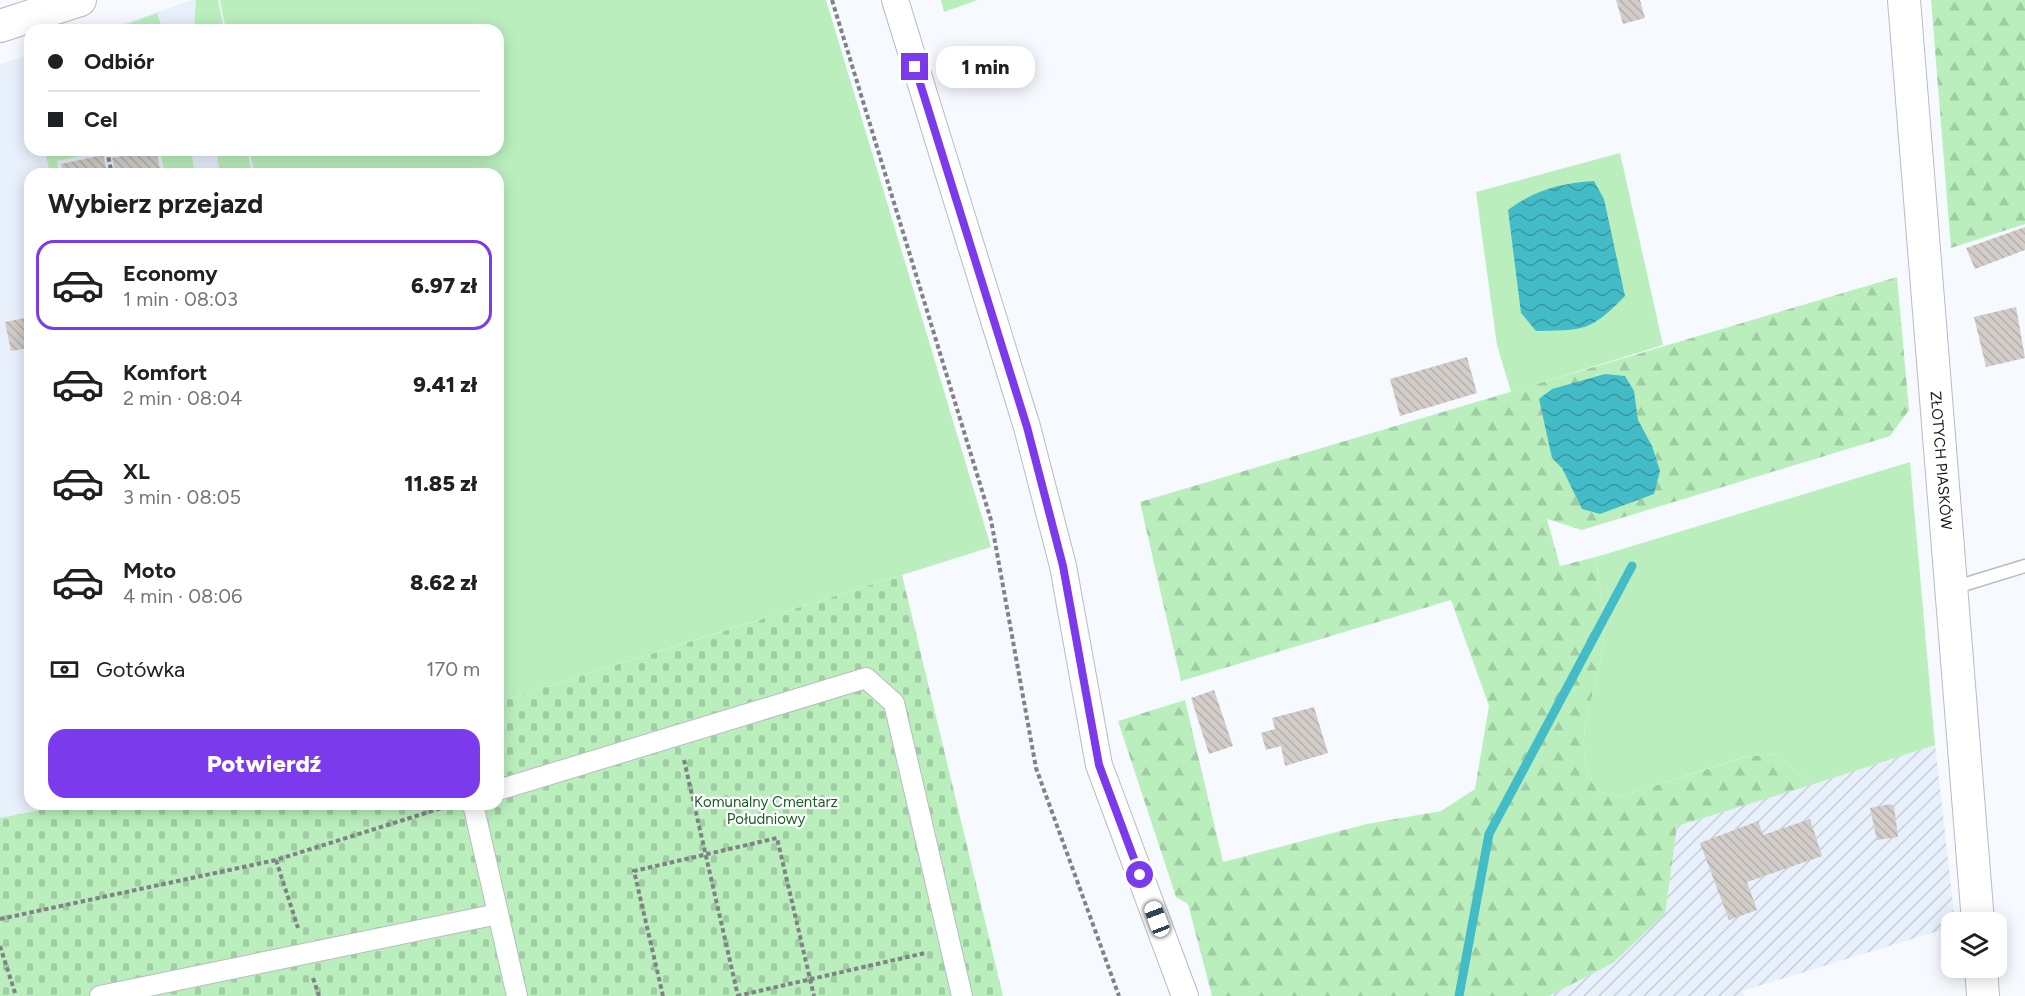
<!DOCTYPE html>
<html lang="pl">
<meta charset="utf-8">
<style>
:root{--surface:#fff;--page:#f2f2f2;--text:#202124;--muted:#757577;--line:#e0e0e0;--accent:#7c3aed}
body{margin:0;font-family:Figtree,sans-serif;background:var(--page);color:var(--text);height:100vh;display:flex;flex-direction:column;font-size:22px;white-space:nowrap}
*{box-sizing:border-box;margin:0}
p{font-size:20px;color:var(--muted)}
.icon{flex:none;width:33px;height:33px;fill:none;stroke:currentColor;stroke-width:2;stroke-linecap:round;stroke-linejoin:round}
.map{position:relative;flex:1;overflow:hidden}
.sheet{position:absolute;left:24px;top:168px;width:480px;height:642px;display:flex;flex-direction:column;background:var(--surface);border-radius:18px;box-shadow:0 3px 15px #0003}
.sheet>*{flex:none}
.top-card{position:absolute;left:24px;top:24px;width:480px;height:132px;border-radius:18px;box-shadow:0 3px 15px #0003;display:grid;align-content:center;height:132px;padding:0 24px;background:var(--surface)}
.fabs{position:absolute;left:1941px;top:912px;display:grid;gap:12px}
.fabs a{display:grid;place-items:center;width:66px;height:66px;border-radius:12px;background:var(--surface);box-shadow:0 3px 15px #0003;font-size:30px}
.end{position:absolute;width:27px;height:27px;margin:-14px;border:8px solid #7c3aed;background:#fff;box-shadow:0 0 0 3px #fff}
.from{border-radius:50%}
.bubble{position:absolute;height:42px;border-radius:18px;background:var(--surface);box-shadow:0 3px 15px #0003;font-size:20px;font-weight:800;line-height:42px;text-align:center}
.car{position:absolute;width:18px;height:36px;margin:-18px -9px;border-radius:8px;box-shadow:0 0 4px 2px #0007;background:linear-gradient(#fff 24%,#345 0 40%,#fff 0 76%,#345 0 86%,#fff 0)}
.top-card b{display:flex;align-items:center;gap:21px;height:57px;font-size:22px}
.top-card b+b{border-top:2px solid var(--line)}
.top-card i{width:15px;height:15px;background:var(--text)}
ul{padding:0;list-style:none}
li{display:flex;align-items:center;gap:18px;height:90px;margin:0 12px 9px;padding:0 12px;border:3px solid transparent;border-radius:18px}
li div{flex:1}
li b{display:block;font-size:22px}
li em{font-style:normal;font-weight:800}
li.active{border-color:var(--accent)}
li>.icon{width:54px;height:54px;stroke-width:1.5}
h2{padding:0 24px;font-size:27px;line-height:72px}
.pay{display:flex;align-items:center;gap:15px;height:66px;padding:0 24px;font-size:22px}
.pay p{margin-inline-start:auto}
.primary-button{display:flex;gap:12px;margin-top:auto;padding:12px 24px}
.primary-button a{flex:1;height:69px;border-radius:18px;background:var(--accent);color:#fff;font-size:24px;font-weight:800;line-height:69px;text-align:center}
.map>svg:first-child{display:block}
.built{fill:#e7f0fb}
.industrial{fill:url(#industrial-furrows)}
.green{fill:#baefbd}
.forest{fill:url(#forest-firs)}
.cemetery{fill:url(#cemetery-stones)}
.water{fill:url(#water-waves)}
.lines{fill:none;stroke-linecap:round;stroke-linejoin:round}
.stream{stroke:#44bcc7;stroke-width:9}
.building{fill:url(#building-back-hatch)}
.service-casing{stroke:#b8bcc0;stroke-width:15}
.pedestrian-casing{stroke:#b8bcc0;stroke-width:22}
.minor-casing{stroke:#b8bcc0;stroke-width:28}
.tertiary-casing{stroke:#b8bcc0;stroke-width:34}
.path{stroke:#808286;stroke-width:4;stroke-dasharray:4.5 3;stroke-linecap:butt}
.service{stroke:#fff;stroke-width:12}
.pedestrian{stroke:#fff;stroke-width:20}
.minor{stroke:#fff;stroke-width:26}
.tertiary{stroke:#fff;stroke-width:32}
.route{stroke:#7c3aed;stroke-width:8}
.labels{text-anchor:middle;stroke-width:4.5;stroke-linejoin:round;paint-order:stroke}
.street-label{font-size:15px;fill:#18191b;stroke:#fff}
.park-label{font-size:15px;fill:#1c5d27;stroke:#fff}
</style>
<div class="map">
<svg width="2025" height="996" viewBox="0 0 2025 996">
<defs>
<pattern id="industrial-furrows" width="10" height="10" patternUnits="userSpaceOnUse" patternTransform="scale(1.5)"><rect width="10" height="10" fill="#e7f0fb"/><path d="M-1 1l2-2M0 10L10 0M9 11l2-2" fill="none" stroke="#c5cdd7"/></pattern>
<pattern id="forest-firs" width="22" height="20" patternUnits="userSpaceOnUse" patternTransform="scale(1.5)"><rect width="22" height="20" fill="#baefbd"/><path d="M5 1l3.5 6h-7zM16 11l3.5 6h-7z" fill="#9fcca2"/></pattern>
<pattern id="cemetery-stones" width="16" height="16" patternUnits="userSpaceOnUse" patternTransform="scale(1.5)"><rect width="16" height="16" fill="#baefbd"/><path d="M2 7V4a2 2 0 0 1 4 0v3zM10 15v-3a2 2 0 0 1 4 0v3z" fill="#9fcca2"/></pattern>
<pattern id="water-waves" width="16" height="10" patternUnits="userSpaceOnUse" patternTransform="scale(1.5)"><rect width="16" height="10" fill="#44bcc7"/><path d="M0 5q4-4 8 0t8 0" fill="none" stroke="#3898a1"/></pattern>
<pattern id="building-back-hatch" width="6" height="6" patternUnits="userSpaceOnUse" patternTransform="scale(1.5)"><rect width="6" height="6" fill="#d2cdc9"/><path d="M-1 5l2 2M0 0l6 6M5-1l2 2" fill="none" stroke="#b4afac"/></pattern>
</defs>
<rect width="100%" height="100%" fill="#f6f9fe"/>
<path class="built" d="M 193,0 L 220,0 L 226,30 L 104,30 Z
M 30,55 L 30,150 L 250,150 L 254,174 L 30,174 L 30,804 L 70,804 L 0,818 L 0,64 Z"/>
<path class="industrial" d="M 1935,745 L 1955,922 L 1952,922 L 1951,927 L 1742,991 L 1744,996 L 1549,996 L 1613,963 L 1665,914 L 1677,826 Z"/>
<path class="green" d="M 196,0 L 218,0 L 224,30 L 194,30 Z
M 220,0 L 826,0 L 991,547 L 498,702 L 498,174 L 254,174 L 250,150 L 498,150 L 498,30 L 226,30 Z
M 941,0 L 978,0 L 944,12 Z
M 157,13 L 163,30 L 112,30 Z
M 45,150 L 103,150 L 103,151 L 57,161 L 59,174 L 50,174 Z
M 160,150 L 191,150 L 195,174 L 165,174 Z
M 216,150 L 247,150 L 252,174 L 220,174 Z
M 1620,153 L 1663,345 L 1511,392 L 1497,345 L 1476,192 Z
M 1910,462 L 1935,745 L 1811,785 L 1777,754 L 1744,757 L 1619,797 L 1599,792 C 1565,744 1598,696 1603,645 C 1606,617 1599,585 1596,557 Z"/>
<path class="forest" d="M 1931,0 L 2025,0 L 2025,224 L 1951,248 Z
M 1897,277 L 1909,410 L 1890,436 L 1582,530 L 1547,519 L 1560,566 L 1596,557 C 1599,585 1606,617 1603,645 C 1598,696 1565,744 1599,792 L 1619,797 L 1745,757 L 1777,754 L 1811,785 L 1677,826 L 1665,914 L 1613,963 L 1549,996 L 1212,996 L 1188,904 L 1176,897 L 1118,721 L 1185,700 L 1223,862 L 1367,824 L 1441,811 L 1475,789 L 1489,706 L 1451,600 L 1181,681 L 1140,502 Z"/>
<path class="cemetery" d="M 902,575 L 1003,996 L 0,996 L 0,818 L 70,804 L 498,804 L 498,702 Z"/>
<path class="water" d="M 1594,181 L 1604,199 L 1625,296 C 1590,332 1584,330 1536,331 L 1521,313 L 1508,210 C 1535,190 1561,183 1594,181 Z
M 1605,374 L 1625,376 L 1634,391 L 1638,420 L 1652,446 L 1660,471 L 1654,494 L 1600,514 L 1582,509 L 1562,468 L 1552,458 L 1539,399 L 1552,389 Z"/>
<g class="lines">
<path class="stream" d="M 1459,996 L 1489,834 L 1632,566"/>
</g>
<path class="building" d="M 1616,0 L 1640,0 L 1645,18 L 1623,24 Z
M 156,150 L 161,174 L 63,174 L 61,164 L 103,155 L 107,171 L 115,170 L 112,158 Z
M 2025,227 L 2025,250 L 1975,269 L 1966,248 Z
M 2016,307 L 2025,358 L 1986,367 L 1974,317 Z
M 30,317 L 30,348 L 11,351 L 5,322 Z
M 1467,357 L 1477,393 L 1400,416 L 1390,379 Z
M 1214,690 L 1233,746 L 1209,754 L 1191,698 Z
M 1314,707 L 1328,753 L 1285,766 L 1281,746 L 1266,750 L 1261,733 L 1275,729 L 1272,718 Z
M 1890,804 L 1894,806 L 1898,837 L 1877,840 L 1870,808 Z
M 1810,819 L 1822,856 L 1747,882 L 1757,910 L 1729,920 L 1700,843 L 1758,821 L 1763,835 Z"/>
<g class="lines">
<defs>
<path id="service" d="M 1953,588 L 2025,566"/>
<path id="pedestrian" d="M 498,790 L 866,678 L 894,703 L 962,996
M 473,804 L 517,996
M 100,996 L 498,914"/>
<path id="minor" d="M 895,0 L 1027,427 L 1063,566 L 1099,765 L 1185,996"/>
<g id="tertiary">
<path id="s1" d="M 1904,0 L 1978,922"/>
<path d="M 0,26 L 80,0"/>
<path d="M 1981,968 L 1983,996"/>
</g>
</defs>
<use href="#service" class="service-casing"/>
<use href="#pedestrian" class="pedestrian-casing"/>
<use href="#minor" class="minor-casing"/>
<use href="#tertiary" class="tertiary-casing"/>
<path class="path" d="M 832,0 L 991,520 L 1036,768 L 1119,996
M 107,150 L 111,170
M 684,760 L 738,996
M 276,860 L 298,928
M 0,919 L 276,860 L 448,806
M 0,946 L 16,996
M 313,978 L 319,996
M 663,996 L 634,871 L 777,838 L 814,996
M 737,996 L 925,953"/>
<use href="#service" class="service"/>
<use href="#pedestrian" class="pedestrian"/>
<use href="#minor" class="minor"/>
<use href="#tertiary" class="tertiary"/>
</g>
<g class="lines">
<path class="route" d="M 915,67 L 1027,427 L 1063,566 L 1099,765 L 1140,875"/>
</g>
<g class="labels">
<g class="street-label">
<text dy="5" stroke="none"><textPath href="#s1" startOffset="462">ZŁOTYCH PIASKÓW</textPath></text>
</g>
<g class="park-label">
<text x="766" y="807">Komunalny Cmentarz<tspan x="766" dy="17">Południowy</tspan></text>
</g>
</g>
</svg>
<div class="fabs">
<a><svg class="icon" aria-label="layers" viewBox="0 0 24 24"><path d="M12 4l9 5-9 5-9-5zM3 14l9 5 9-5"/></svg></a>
</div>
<i class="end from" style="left:1140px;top:875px"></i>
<i class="end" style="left:915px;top:67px"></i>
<div class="bubble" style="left:936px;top:46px;width:99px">1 min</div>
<i class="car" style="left:1157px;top:919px;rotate:339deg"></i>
<div class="top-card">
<b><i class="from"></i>Odbiór</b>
<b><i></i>Cel</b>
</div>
<section class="sheet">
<h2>Wybierz przejazd</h2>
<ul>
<li class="active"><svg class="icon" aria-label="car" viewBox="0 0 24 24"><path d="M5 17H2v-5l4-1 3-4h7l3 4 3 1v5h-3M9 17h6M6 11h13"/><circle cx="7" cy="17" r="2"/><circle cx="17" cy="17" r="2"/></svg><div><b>Economy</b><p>1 min · 08:03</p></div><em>6.97 zł</em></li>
<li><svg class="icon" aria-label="car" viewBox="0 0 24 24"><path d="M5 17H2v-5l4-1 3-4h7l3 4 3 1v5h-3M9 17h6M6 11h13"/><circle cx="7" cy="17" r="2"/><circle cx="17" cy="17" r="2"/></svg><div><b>Komfort</b><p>2 min · 08:04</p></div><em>9.41 zł</em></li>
<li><svg class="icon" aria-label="car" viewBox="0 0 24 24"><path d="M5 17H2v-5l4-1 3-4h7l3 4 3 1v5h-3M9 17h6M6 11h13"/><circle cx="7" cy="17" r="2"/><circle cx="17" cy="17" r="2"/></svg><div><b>XL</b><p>3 min · 08:05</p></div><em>11.85 zł</em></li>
<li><svg class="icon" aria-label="car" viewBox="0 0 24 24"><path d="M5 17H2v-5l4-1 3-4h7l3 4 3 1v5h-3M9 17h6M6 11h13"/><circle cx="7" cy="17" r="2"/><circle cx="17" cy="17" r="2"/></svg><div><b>Moto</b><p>4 min · 08:06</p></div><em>8.62 zł</em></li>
</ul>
<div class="pay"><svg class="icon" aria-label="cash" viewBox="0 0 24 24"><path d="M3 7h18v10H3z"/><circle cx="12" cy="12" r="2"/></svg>Gotówka<p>170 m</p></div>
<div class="primary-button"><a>Potwierdź</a></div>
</section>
</div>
